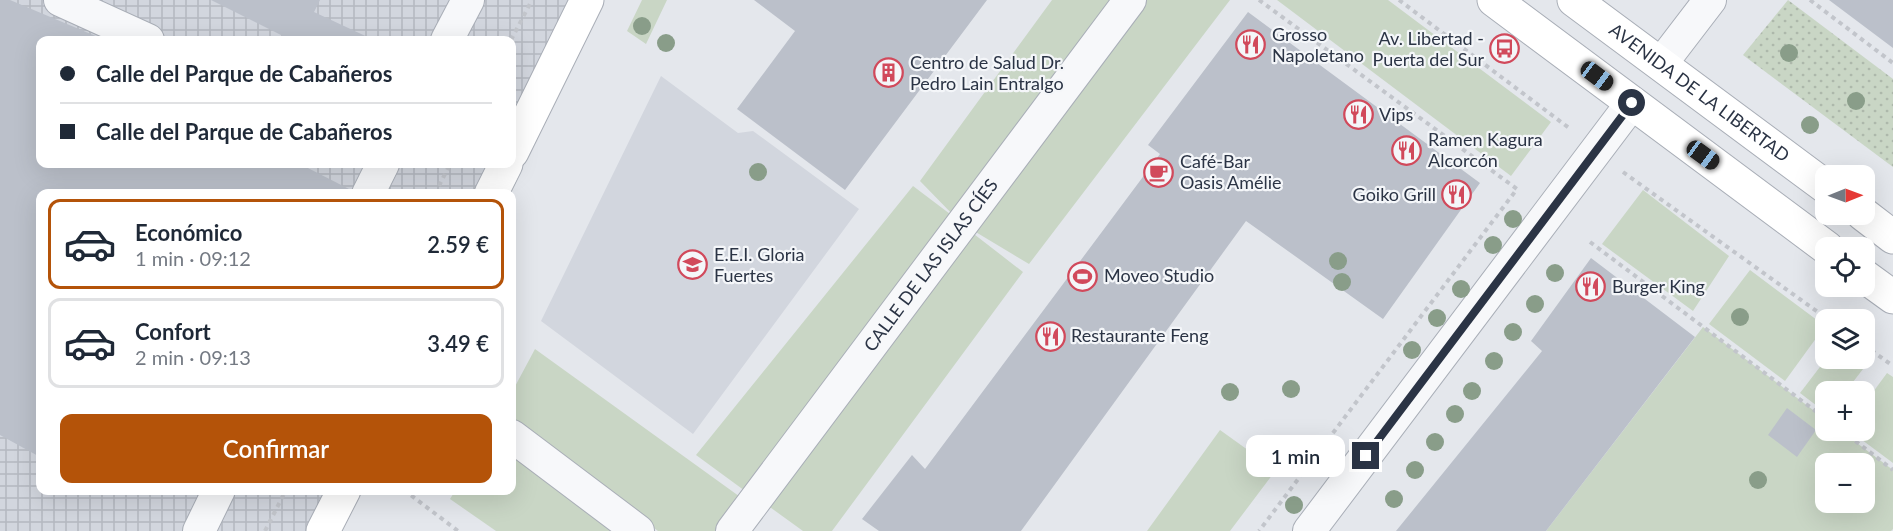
<!DOCTYPE html>
<html lang="es">
<meta charset="utf-8">
<style>
:root{--surface:#fff;--page:#f6f6f7;--text:#1f2937;--muted:#747a83;--line:#e0e1e3;--accent:#b45309}
body{margin:0;font-family:Lato,sans-serif;background:var(--page);color:var(--text);height:100vh;display:flex;flex-direction:column;font-size:22px;white-space:nowrap}
*{box-sizing:border-box;margin:0}
p{font-size:20px;color:var(--muted)}
.icon{flex:none;width:33px;height:33px;fill:none;stroke:currentColor;stroke-width:2;stroke-linecap:round;stroke-linejoin:round}
.map{position:relative;flex:1;overflow:hidden}
.details{position:absolute;left:36px;top:189px;width:480px;height:306px;display:flex;flex-direction:column;background:var(--surface);border-radius:12px;box-shadow:0 6px 24px #0002}
.details>*{flex:none}
.guide{position:absolute;left:36px;top:36px;width:480px;height:132px;border-radius:12px;box-shadow:0 6px 24px #0002;display:grid;align-content:center;height:132px;padding:0 24px;background:var(--surface)}
.needle{width:39px;rotate:89deg}
.controls{position:absolute;left:1815px;top:165px;display:grid;gap:12px}
.controls a{display:grid;place-items:center;width:60px;height:60px;border-radius:12px;background:var(--surface);box-shadow:0 6px 24px #0002;font-size:30px}
.end{position:absolute;width:27px;height:27px;margin:-14px;border:8px solid #2b3445;background:#fff;box-shadow:0 0 0 3px #fff}
.from{border-radius:50%}
.bubble{position:absolute;height:42px;border-radius:12px;background:var(--surface);box-shadow:0 6px 24px #0002;font-size:20px;font-weight:600;line-height:42px;text-align:center}
.car{position:absolute;width:18px;height:36px;margin:-18px -9px;border-radius:8px;box-shadow:0 0 4px 2px #0007;background:linear-gradient(#222 24%,#8ab4d8 0 40%,#222 0 76%,#8ab4d8 0 86%,#222 0)}
.guide b{display:flex;align-items:center;gap:21px;height:57px;font-size:22px}
.guide b+b{border-top:2px solid var(--line)}
.guide i{width:15px;height:15px;background:var(--text)}
ul{padding:10px 0 0;list-style:none}
li{display:flex;align-items:center;gap:18px;height:90px;margin:0 12px 9px;padding:0 12px;border:3px solid var(--line);border-radius:12px}
li div{flex:1}
li b{display:block;font-size:22px}
li em{font-style:normal;font-weight:600}
li.active{border-color:var(--accent)}
li>.icon{width:54px;height:54px;stroke-width:1.5}
.cta{display:flex;gap:12px;margin-top:auto;padding:12px 24px}
.cta a{flex:1;height:69px;border-radius:12px;background:var(--accent);color:#fff;font-size:24px;font-weight:600;line-height:69px;text-align:center}
.map>svg:first-child{display:block}
.built{fill:#d2d6de}
.industrial{fill:url(#industrial-grid)}
.grass{fill:url(#grass-dots)}
.green{fill:#c9d6c5;fill-rule:evenodd}
.building{fill:#bbc0ca}
.lines{fill:none;stroke-linecap:round;stroke-linejoin:round}
.street-casing{stroke:#a9aeb7;stroke-width:34}
.secondary-casing{stroke:#a9aeb7;stroke-width:35}
.path{stroke:#c2c5cb;stroke-width:4;stroke-dasharray:4.5 4.5;stroke-linecap:butt}
.street{stroke:#f7f8fa;stroke-width:32}
.secondary{stroke:#fff;stroke-width:33}
.tree{fill:#899d89}
.route{stroke:#2b3445;stroke-width:8}
.labels{text-anchor:middle;stroke-width:4.5;stroke-linejoin:round;paint-order:stroke}
.poi-label{font-size:18px;fill:#2b3445;stroke:#f4f6f9;text-anchor:start}
.street-label{font-size:18px;fill:#2b3445;stroke:#f4f6f9}
</style>
<div class="map">
<svg width="1893" height="531" viewBox="0 0 1893 531">
<defs>
<pattern id="industrial-grid" width="8" height="8" patternUnits="userSpaceOnUse" patternTransform="scale(1.5)"><rect width="8" height="8" fill="#d2d6de"/><path d="M0 4h8M4 0v8" fill="none" stroke="#b4b8c0"/></pattern>
<pattern id="grass-dots" width="8" height="8" patternUnits="userSpaceOnUse" patternTransform="scale(1.5)"><rect width="8" height="8" fill="#c9d6c5"/><path d="M2 2h.1M6 6h.1" fill="none" stroke="#adb8ab" stroke-width="1.8" stroke-linecap="round"/></pattern>
</defs>
<rect width="100%" height="100%" fill="#e4e7ec"/>
<path class="built" d="M 661,76 L 738,133 L 753,131 L 859,209 L 693,434 L 541,321 Z"/>
<path class="industrial" d="M 0,0 L 587,0 L 512,147 L 512,40 L 40,40 L 40,164 L 503,164 L 488,193 L 40,194 L 40,490 L 335,491 L 315,531 L 0,531 Z"/>
<path class="grass" d="M 1788,0 L 1893,79 L 1893,167 L 1743,55 Z"/>
<path class="green" d="M 642,0 L 667,0 L 646,44 L 627,31 Z
M 1052,0 L 1130,0 L 976,209 L 1146,0 L 1230,0 L 1029,264 L 964,225 L 756,499 L 696,455 L 913,186 L 958,220 L 920,181 Z
M 1277,0 L 1388,0 L 1551,122 L 1511,176 Z
M 1643,190 L 1729,256 L 1693,311 L 1602,244 Z
M 970,231 L 1023,272 L 832,531 L 803,531 L 767,505 Z
M 1750,270 L 1825,326 L 1785,381 L 1709,324 Z
M 1703,327 L 1825,419 L 1826,430 L 1841,431 L 1893,470 L 1893,529 L 1891,531 L 1546,531 ZM 1826,464 L 1864,464 L 1864,502 L 1826,502 Z
M 535,349 L 743,499 L 718,531 L 658,531 L 512,419 L 512,392 Z
M 1865,356 L 1870,360 L 1846,391 L 1826,392 L 1825,412 L 1800,393 L 1826,359 L 1864,358 Z
M 1887,373 L 1893,377 L 1893,463 L 1850,431 L 1864,430 L 1865,403 Z
M 1220,430 L 1276,470 L 1230,531 L 1147,531 Z
M 512,451 L 636,531 L 496,531 L 450,499 L 455,491 L 512,490 Z"/>
<path class="building" d="M 0,0 L 10,0 L 105,40 L 40,40 L 40,164 L 300,164 L 351,190 L 350,194 L 40,194 L 40,457 L 0,435 Z
M 211,0 L 320,0 L 314,12 L 374,40 L 291,40 Z
M 754,0 L 987,0 L 845,190 L 737,109 L 795,31 Z
M 1829,0 L 1893,0 L 1893,48 Z
M 1248,12 L 1480,183 L 1383,319 L 1246,221 L 1021,531 L 879,531 L 862,519 L 912,455 L 925,469 L 1160,154 L 1148,145 Z
M 1591,258 L 1695,337 L 1546,531 L 1396,531 L 1542,351 L 1531,341 Z
M 1787,408 L 1816,430 L 1797,457 L 1768,435 Z"/>
<g class="lines">
<defs>
<g id="street">
<path d="M 60,0 L 148,40"/>
<path d="M 447,40 L 468,0"/>
<path d="M 1661,64 L 1710,0"/>
<path d="M 368,194 L 383,164"/>
<path d="M 512,436 L 638,531"/>
<path d="M 199,531 L 219,490"/>
<path id="s1" d="M 732,531 L 1130,0"/>
<path d="M 1309,531 L 1632,103"/>
</g>
<g id="secondary">
<path d="M 1494,0 L 1827,248"/>
<path id="s2" d="M 1574,0 L 1826,187"/>
<path d="M 512,152 L 587,0"/>
<path d="M 491,194 L 506,164"/>
<path d="M 1863,214 L 1893,237"/>
<path d="M 1864,276 L 1893,297"/>
<path d="M 323,531 L 344,490"/>
</g>
</defs>
<use href="#street" class="street-casing"/>
<use href="#secondary" class="secondary-casing"/>
<path class="path" d="M 1259,0 L 1517,189 L 1259,531
M 1399,0 L 1569,128
M 1810,0 L 1893,63
M 511,40 L 532,0
M 1623,172 L 1829,320
M 435,194 L 450,164
M 1590,242 L 1826,419
M 1864,345 L 1893,366
M 1841,430 L 1893,470
M 404,490 L 458,531
M 265,531 L 286,490"/>
<use href="#street" class="street"/>
<use href="#secondary" class="secondary"/>
</g>
<g class="tree">
<circle cx="642" cy="26" r="9"/>
<circle cx="666" cy="43" r="9"/>
<circle cx="1789" cy="53" r="9"/>
<circle cx="1856" cy="101" r="9"/>
<circle cx="1810" cy="125" r="9"/>
<circle cx="758" cy="172" r="9"/>
<circle cx="1513" cy="219" r="9"/>
<circle cx="1493" cy="245" r="9"/>
<circle cx="1338" cy="261" r="9"/>
<circle cx="1555" cy="273" r="9"/>
<circle cx="1342" cy="282" r="9"/>
<circle cx="1461" cy="289" r="9"/>
<circle cx="1535" cy="304" r="9"/>
<circle cx="1740" cy="317" r="9"/>
<circle cx="1437" cy="318" r="9"/>
<circle cx="1513" cy="332" r="9"/>
<circle cx="1412" cy="350" r="9"/>
<circle cx="1494" cy="361" r="9"/>
<circle cx="1291" cy="389" r="9"/>
<circle cx="1472" cy="391" r="9"/>
<circle cx="1230" cy="392" r="9"/>
<circle cx="1455" cy="414" r="9"/>
<circle cx="1435" cy="442" r="9"/>
<circle cx="1323" cy="462" r="9"/>
<circle cx="1415" cy="470" r="9"/>
<circle cx="1758" cy="480" r="9"/>
<circle cx="1394" cy="499" r="9"/>
<circle cx="1294" cy="505" r="9"/>
</g>
<g class="lines">
<path class="route" d="M 1366,456 L 1632,103"/>
</g>
<defs>
<symbol id="restaurant-ring" viewBox="-11 -11 22 22"><circle r="9.5" fill="#f4f6f9" stroke="#d1495b" stroke-width="1.5"/><path d="M-5-6h1v4h1v-4h1v4h1v-4h1v5L-1.5 .5V6h-2V.5L-5-1ZM5-6V6H3V1.5H1.5Q1.5-4 5-6Z" fill="#d1495b"/></symbol>
<symbol id="bus-ring" viewBox="-11 -11 22 22"><circle r="9.5" fill="#f4f6f9" stroke="#d1495b" stroke-width="1.5"/><path d="M-5-6H5V4H4V6H2V4H-2V6H-4V4H-5ZM-3.5-4V0h7V-4ZM-3.5 1.2v1.5H-2V1.2ZM2 1.2v1.5H3.5V1.2Z" fill="#d1495b"/></symbol>
<symbol id="building-ring" viewBox="-11 -11 22 22"><circle r="9.5" fill="#f4f6f9" stroke="#d1495b" stroke-width="1.5"/><path d="M-4-6H4V6H1V3H-1V6H-4ZM-2.5-4.3h1.7v1.8h-1.7ZM.8-4.3h1.7v1.8H.8ZM-2.5-1h1.7V.8h-1.7ZM.8-1h1.7V.8H.8Z" fill="#d1495b"/></symbol>
<symbol id="cafe-ring" viewBox="-11 -11 22 22"><circle r="9.5" fill="#f4f6f9" stroke="#d1495b" stroke-width="1.5"/><path d="M-5.5-4.5H6V0H3Q3 3.5 0 3.5H-2.5Q-5.5 3.5-5.5 0ZM3-3.2v2h1.7v-2ZM-6 4.5H4V6H-6Z" fill="#d1495b"/></symbol>
<symbol id="school-ring" viewBox="-11 -11 22 22"><circle r="9.5" fill="#f4f6f9" stroke="#d1495b" stroke-width="1.5"/><path d="M0-5L7-2L0 1L-7-2ZM-4 1L0 2.5L4 1V4Q0 6-4 4Z" fill="#d1495b"/></symbol>
<symbol id="stadium-ring" viewBox="-11 -11 22 22"><circle r="9.5" fill="#f4f6f9" stroke="#d1495b" stroke-width="1.5"/><path d="M0-5a6.5 5 0 1 0 0 10a6.5 5 0 1 0 0-10ZM-3.5-1.8h7v3.6h-7Z" fill="#d1495b"/></symbol>
</defs>
<g fill-rule="evenodd">
<use href="#restaurant-ring" x="1234" y="28" width="33" height="33"/>
<use href="#bus-ring" x="1488" y="32" width="33" height="33"/>
<use href="#building-ring" x="872" y="56" width="33" height="33"/>
<use href="#restaurant-ring" x="1342" y="98" width="33" height="33"/>
<use href="#restaurant-ring" x="1390" y="134" width="33" height="33"/>
<use href="#cafe-ring" x="1142" y="156" width="33" height="33"/>
<use href="#restaurant-ring" x="1440" y="178" width="33" height="33"/>
<use href="#school-ring" x="676" y="248" width="33" height="33"/>
<use href="#stadium-ring" x="1066" y="260" width="33" height="33"/>
<use href="#restaurant-ring" x="1574" y="270" width="33" height="33"/>
<use href="#restaurant-ring" x="1034" y="320" width="33" height="33"/>
</g>
<g class="labels">
<g class="poi-label">
<text x="1272" y="41">Grosso<tspan x="1272" dy="21">Napoletano</tspan></text>
<text x="1484" y="45" text-anchor="end">Av. Libertad -<tspan x="1484" dy="21">Puerta del Sur</tspan></text>
<text x="910" y="69">Centro de Salud Dr.<tspan x="910" dy="21">Pedro Lain Entralgo</tspan></text>
<text x="1379" y="121">Vips</text>
<text x="1428" y="146">Ramen Kagura<tspan x="1428" dy="21">Alcorcón</tspan></text>
<text x="1180" y="168">Café-Bar<tspan x="1180" dy="21">Oasis Amélie</tspan></text>
<text x="1436" y="201" text-anchor="end">Goiko Grill</text>
<text x="714" y="261">E.E.I. Gloria<tspan x="714" dy="21">Fuertes</tspan></text>
<text x="1104" y="282">Moveo Studio</text>
<text x="1612" y="293">Burger King</text>
<text x="1071" y="342">Restaurante Feng</text>
</g>
<g class="street-label">
<text dy="6" stroke="none"><textPath href="#s2" startOffset="156">AVENIDA DE LA LIBERTAD</textPath></text>
<text dy="6" stroke="none"><textPath href="#s1" startOffset="332">CALLE DE LAS ISLAS CÍES</textPath></text>
</g>
</g>
</svg>
<div class="controls">
<a><svg class="needle" viewBox="-14 -14 28 28"><path d="M0-13l5 13h-10z" fill="#e53935"/><path d="M0 13l5-13h-10z" fill="#747a83"/></svg></a>
<a><svg class="icon" aria-label="locate" viewBox="0 0 24 24"><circle cx="12" cy="12" r="6"/><path d="M12 2v4M12 18v4M2 12h4M18 12h4"/></svg></a>
<a><svg class="icon" aria-label="layers" viewBox="0 0 24 24"><path d="M12 4l9 5-9 5-9-5zM3 14l9 5 9-5"/></svg></a>
<a>+</a>
<a>−</a>
</div>
<i class="end from" style="left:1632px;top:103px"></i>
<i class="end" style="left:1366px;top:456px"></i>
<div class="bubble" style="left:1246px;top:435px;width:99px">1 min</div>
<i class="car" style="left:1597px;top:76px;rotate:127deg"></i>
<i class="car" style="left:1703px;top:155px;rotate:126deg"></i>
<div class="guide">
<b><i class="from"></i>Calle del Parque de Cabañeros</b>
<b><i></i>Calle del Parque de Cabañeros</b>
</div>
<section class="details">
<ul>
<li class="active"><svg class="icon" aria-label="car" viewBox="0 0 24 24"><path d="M5 17H2v-5l4-1 3-4h7l3 4 3 1v5h-3M9 17h6M6 11h13"/><circle cx="7" cy="17" r="2"/><circle cx="17" cy="17" r="2"/></svg><div><b>Económico</b><p>1 min · 09:12</p></div><em>2.59 €</em></li>
<li><svg class="icon" aria-label="car" viewBox="0 0 24 24"><path d="M5 17H2v-5l4-1 3-4h7l3 4 3 1v5h-3M9 17h6M6 11h13"/><circle cx="7" cy="17" r="2"/><circle cx="17" cy="17" r="2"/></svg><div><b>Confort</b><p>2 min · 09:13</p></div><em>3.49 €</em></li>
</ul>
<div class="cta"><a>Confirmar</a></div>
</section>
</div>
